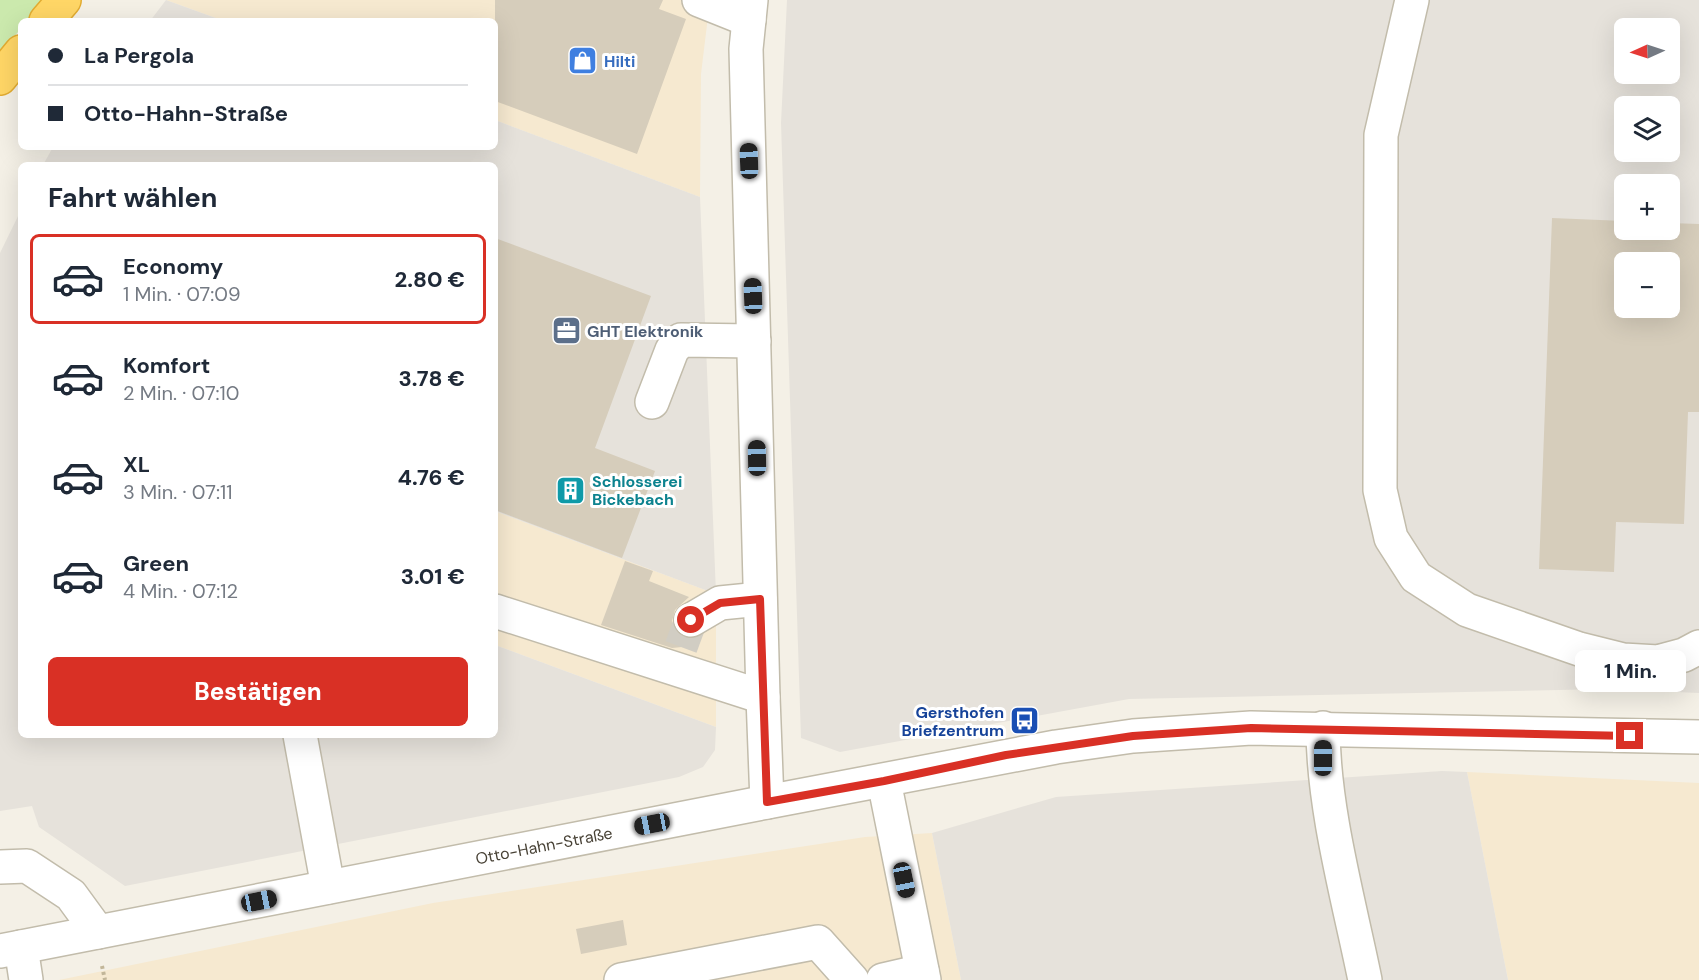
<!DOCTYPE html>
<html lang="de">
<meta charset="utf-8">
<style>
:root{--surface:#fff;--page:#f2f2f3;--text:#1f2937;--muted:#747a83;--line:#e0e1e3;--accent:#d93025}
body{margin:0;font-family:"DM Sans",sans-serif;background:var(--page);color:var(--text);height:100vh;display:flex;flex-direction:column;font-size:22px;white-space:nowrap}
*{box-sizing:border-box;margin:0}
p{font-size:20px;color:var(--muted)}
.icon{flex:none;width:33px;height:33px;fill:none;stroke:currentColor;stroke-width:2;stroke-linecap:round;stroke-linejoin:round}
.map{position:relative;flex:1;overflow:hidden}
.side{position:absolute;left:18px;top:162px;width:480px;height:576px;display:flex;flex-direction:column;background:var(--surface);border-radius:9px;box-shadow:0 6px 24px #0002}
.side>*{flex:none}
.banner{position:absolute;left:18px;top:18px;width:480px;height:132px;border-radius:9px;box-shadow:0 6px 24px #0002;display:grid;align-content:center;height:132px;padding:0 30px;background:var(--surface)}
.needle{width:39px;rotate:267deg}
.fabs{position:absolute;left:1614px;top:18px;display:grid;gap:12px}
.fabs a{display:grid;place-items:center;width:66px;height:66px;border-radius:9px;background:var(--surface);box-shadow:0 6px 24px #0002;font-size:30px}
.end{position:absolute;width:27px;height:27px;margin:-14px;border:8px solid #d93025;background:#fff;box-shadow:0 0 0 3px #fff}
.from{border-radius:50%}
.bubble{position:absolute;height:42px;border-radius:9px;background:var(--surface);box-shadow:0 6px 24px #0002;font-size:20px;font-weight:800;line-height:42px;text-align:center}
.car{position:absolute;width:18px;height:36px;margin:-18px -9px;border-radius:8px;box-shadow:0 0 4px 2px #0007;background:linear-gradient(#222 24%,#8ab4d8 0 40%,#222 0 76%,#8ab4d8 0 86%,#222 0)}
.banner b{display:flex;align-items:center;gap:21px;height:57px;font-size:22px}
.banner b+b{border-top:2px solid var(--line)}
.banner i{width:15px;height:15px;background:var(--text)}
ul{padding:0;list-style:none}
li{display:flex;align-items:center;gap:18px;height:90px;margin:0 12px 9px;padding:0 18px;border:3px solid transparent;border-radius:9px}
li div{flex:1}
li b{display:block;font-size:22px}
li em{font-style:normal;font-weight:800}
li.current{border-color:var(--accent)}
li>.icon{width:54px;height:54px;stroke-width:1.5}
h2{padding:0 30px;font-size:27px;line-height:72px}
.action{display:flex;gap:12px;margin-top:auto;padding:12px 30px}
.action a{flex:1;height:69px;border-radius:9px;background:var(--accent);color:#fff;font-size:24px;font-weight:800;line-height:69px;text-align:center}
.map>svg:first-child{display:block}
.commercial{fill:#f6e9d0}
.industrial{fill:#e6e2db;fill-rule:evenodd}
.green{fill:#cbe9ad}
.building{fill:#d6cdbb;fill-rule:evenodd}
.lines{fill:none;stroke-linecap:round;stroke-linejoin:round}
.minor-tunnel{stroke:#d1cdc3;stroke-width:33;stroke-dasharray:33 16;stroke-linecap:butt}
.minor-casing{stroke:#c2bcab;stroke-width:36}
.highway-casing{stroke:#e2ac32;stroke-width:36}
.path{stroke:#c2b699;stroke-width:4;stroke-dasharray:3 3;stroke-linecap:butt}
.minor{stroke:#fff;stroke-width:33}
.highway{stroke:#ffd666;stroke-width:33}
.route{stroke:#d93025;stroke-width:8}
.labels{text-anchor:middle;stroke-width:6;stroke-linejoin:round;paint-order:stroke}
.shop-label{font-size:16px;font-weight:bold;fill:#366cbe;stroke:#fff;text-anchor:start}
.service-label{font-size:16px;font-weight:bold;fill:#4e5e75;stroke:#fff;text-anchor:start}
.culture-label{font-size:16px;font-weight:bold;fill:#0d838f;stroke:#fff;text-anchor:start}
.transit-label{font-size:16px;font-weight:bold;fill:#164399;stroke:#fff;text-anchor:end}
.street-label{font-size:16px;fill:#474135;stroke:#fff}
</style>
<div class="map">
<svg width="1699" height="980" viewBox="0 0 1699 980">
<rect width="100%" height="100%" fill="#f4f0e6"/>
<path class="commercial" d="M 166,0 L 710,0 L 701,74 L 700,197 L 495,120 L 495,21 L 224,21 Z
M 495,511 L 716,594 L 716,727 L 495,645 Z
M 1467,772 L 1699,783 L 1699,980 L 1508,980 Z
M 932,833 L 961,980 L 59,980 L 433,903 L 865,837 Z"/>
<path class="industrial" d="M 166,0 L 224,21 L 150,21 Z
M 787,0 L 1699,0 L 1699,693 L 1606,689 L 1129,699 L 840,752 L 801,738 L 781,123 ZM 1624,28 L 1670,28 L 1670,74 L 1624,74 ZM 1624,106 L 1670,106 L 1670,152 L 1624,152 ZM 1624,184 L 1670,184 L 1670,230 L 1624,230 ZM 1624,262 L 1670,262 L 1670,308 L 1624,308 Z
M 495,120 L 700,197 L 716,594 L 495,511 L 495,165 L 43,165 L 53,147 L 495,147 Z
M 21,210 L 21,735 L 495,735 L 495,645 L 716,727 L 715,750 L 703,767 L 679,777 L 125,886 L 39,827 L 32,806 L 0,811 L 0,253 Z
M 1442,771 L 1467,772 L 1508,980 L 961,980 L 932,833 L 1056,797 Z"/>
<path class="green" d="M 0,0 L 49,0 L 29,21 L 21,21 L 21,29 L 0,51 Z"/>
<path class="building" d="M 495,0 L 663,0 L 659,9 L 686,19 L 637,154 L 495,101 Z
M 1552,218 L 1624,221 L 1624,230 L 1670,230 L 1670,223 L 1699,224 L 1699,412 L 1688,412 L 1684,524 L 1616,522 L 1614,572 L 1539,569 ZM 1624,262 L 1670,262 L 1670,308 L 1624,308 Z
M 495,238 L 651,296 L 595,448 L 655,471 L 622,558 L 495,510 Z
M 625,561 L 653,571 L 649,581 L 689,597 L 675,610 L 672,621 L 675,630 L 681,636 L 693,638 L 692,646 L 672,648 L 601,625 Z
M 623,920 L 627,945 L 581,954 L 576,929 Z"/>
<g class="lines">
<path class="minor-tunnel" d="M 681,647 L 691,620"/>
<defs>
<g id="minor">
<path d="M 699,0 L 749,20"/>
<path d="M 751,0 L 746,49 L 763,697 L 767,802"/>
<path d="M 1412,0 L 1381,135 L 1380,490 L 1391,538 L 1416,577 L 1467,610 L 1579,649 L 1623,660 L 1658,662 L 1684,655 L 1699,647"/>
<path d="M 652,402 L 672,350 L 681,340 L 754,341"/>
<path d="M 495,611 L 763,697"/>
<path d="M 691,620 L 720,603 L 760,599"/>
<path d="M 1323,728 C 1323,809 1349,901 1365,980"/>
<path d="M 300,735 L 328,887"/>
<path d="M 884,781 L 924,980"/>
<path d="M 0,867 L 27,866 L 71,895 L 98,932"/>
<path d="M 21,947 L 26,980"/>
<path id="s1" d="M 0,951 L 767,802 L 1056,747 L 1133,736 L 1251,728 L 1699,737"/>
<path d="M 621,980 L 818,942 L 852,980"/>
<path d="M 883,980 L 922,971"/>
</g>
<path id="highway" d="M 46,21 L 64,0
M 0,78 L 21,52"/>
</defs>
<use href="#minor" class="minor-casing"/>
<use href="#highway" class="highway-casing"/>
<path class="path" d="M 102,966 L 105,980"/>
<use href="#minor" class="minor"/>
<use href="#highway" class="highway"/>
</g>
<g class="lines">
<path class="route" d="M 691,620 L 720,603 L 760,599 L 767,802 L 884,781 L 1006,755 L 1133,736 L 1251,728 L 1630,736"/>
</g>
<defs>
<symbol id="shop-square" viewBox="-11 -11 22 22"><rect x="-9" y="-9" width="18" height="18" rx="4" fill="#3f7fe0" stroke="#fff"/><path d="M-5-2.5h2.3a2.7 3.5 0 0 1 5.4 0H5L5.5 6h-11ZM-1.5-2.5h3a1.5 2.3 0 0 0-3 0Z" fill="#fff"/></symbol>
<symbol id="office-square" viewBox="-11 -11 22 22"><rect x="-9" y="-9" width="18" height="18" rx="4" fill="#5c6f8a" stroke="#fff"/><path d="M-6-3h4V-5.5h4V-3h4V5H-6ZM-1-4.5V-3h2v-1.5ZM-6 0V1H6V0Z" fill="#fff"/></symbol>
<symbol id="building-square" viewBox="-11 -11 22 22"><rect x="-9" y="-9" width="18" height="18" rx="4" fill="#0f9aa8" stroke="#fff"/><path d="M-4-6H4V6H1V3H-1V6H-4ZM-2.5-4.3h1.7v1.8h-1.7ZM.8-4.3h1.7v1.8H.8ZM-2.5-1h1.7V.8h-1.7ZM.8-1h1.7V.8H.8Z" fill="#fff"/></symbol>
<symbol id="bus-square" viewBox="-11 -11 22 22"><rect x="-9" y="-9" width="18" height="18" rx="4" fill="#1a4fb4" stroke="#fff"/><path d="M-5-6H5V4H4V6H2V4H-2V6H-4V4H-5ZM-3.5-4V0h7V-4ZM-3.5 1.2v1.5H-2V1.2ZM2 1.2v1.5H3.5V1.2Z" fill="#fff"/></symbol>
</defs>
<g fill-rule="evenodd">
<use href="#shop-square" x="566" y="44" width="33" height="33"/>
<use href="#office-square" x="550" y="314" width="33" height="33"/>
<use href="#building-square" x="554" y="474" width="33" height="33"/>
<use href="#bus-square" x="1008" y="704" width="33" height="33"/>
</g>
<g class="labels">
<g class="shop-label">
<text x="604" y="67">Hilti</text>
</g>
<g class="service-label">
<text x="587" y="337">GHT Elektronik</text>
</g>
<g class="culture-label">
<text x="592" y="487">Schlosserei<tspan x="592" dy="18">Bickebach</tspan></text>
</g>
<g class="transit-label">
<text x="1004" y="718">Gersthofen<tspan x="1004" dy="18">Briefzentrum</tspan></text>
</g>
<g class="street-label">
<text dy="6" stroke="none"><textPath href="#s1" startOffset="554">Otto-Hahn-Straße</textPath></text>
</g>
</g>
</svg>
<div class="fabs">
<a><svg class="needle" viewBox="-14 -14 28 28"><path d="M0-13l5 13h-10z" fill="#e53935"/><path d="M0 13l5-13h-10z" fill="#747a83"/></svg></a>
<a><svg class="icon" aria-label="layers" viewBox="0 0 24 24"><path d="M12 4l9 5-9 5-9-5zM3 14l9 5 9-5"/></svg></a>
<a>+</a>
<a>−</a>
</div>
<i class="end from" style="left:691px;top:620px"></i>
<i class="end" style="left:1630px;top:736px"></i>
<div class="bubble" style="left:1575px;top:650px;width:111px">1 Min.</div>
<i class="car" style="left:749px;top:161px;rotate:358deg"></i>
<i class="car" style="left:753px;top:296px;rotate:358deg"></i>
<i class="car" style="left:757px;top:458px;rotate:359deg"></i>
<i class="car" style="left:1323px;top:758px;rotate:0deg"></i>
<i class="car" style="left:652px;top:824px;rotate:259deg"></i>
<i class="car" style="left:904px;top:880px;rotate:168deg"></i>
<i class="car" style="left:259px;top:901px;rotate:79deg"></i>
<div class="banner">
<b><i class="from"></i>La Pergola</b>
<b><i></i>Otto-Hahn-Straße</b>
</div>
<section class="side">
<h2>Fahrt wählen</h2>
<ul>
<li class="current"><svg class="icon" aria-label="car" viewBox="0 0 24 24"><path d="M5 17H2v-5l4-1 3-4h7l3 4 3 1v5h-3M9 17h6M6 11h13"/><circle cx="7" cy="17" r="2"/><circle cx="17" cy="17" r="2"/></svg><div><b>Economy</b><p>1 Min. · 07:09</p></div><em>2.80 €</em></li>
<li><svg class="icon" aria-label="car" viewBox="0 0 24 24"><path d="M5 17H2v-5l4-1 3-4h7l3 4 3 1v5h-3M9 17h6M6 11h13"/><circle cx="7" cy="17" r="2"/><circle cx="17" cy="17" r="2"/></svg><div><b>Komfort</b><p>2 Min. · 07:10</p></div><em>3.78 €</em></li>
<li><svg class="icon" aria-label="car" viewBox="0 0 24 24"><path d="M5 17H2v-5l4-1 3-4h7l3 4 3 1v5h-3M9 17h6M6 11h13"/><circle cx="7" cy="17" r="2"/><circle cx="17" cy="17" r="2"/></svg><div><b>XL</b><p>3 Min. · 07:11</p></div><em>4.76 €</em></li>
<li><svg class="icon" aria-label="car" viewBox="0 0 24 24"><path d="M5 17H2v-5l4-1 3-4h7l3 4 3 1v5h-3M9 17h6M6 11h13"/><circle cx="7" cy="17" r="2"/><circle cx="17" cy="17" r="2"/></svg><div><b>Green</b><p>4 Min. · 07:12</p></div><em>3.01 €</em></li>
</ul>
<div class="action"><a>Bestätigen</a></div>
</section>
</div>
